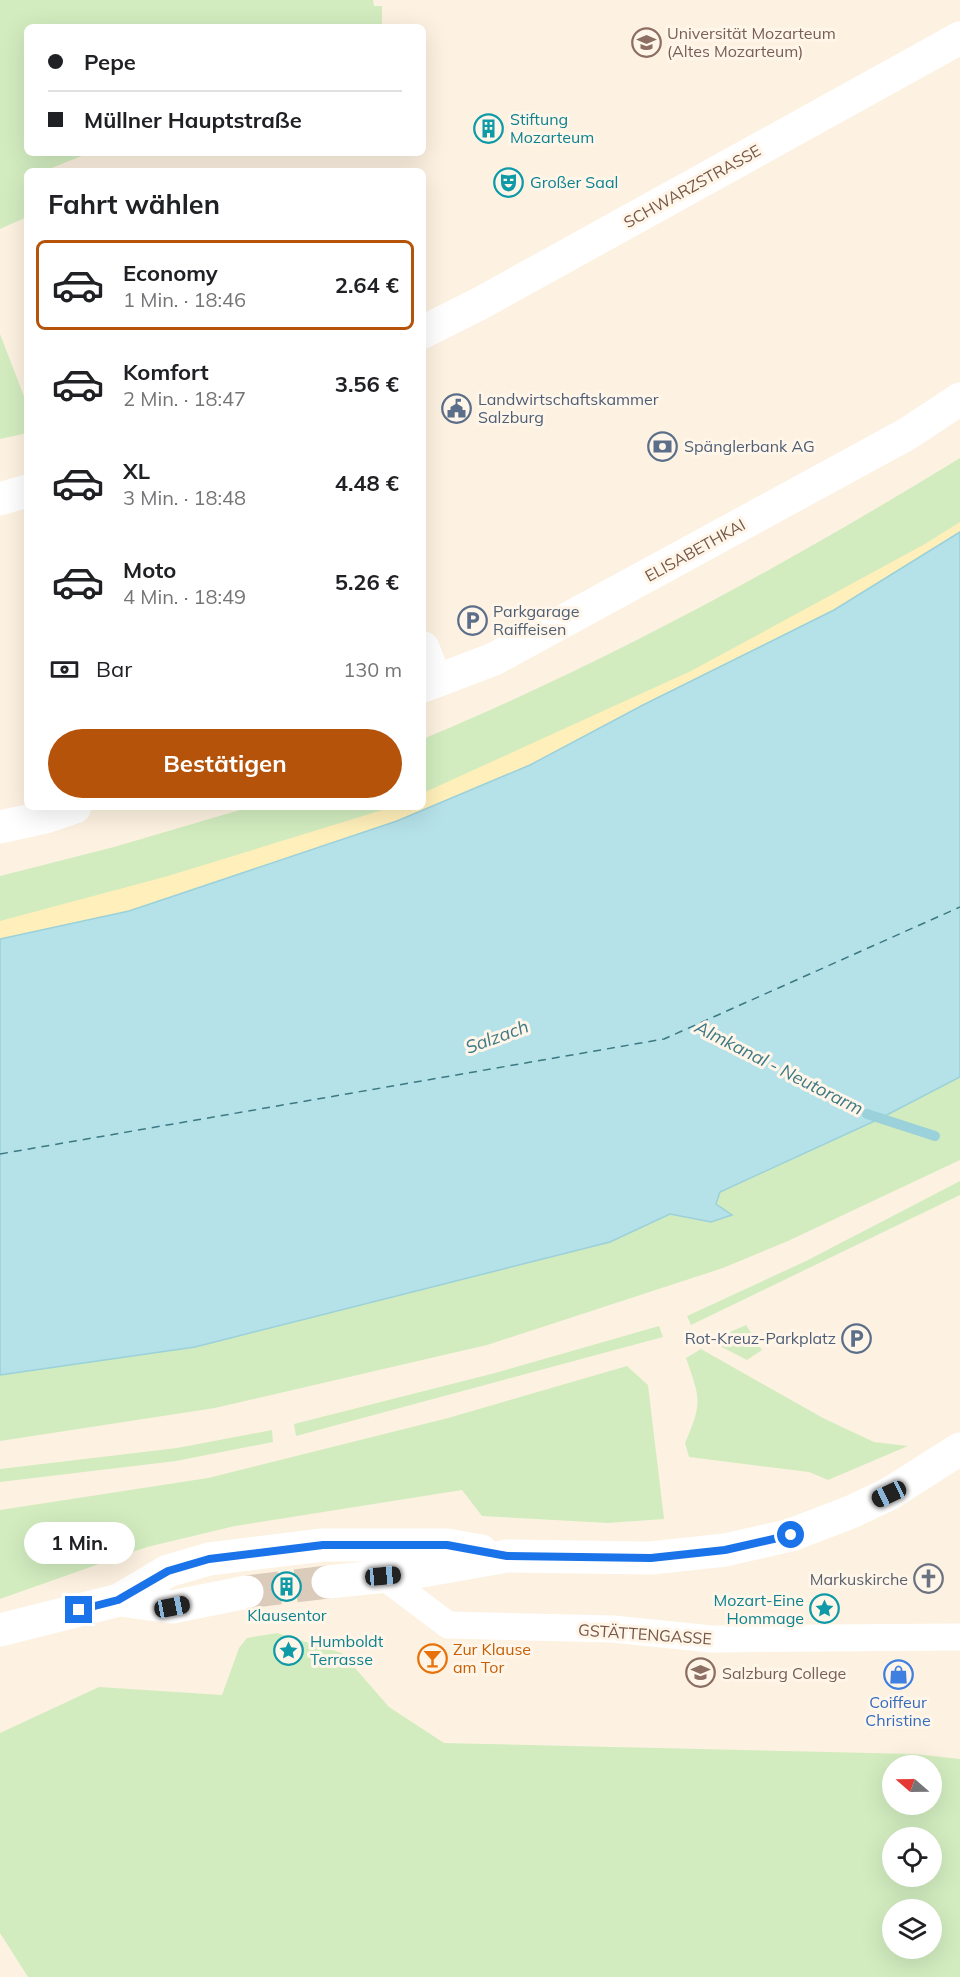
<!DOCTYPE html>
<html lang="de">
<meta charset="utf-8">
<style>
:root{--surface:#fff;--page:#f2f2f2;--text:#202124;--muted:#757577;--line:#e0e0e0;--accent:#b45309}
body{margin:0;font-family:Mulish,sans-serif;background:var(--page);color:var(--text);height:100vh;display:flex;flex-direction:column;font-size:22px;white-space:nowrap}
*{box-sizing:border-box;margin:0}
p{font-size:20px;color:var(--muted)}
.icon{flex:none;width:33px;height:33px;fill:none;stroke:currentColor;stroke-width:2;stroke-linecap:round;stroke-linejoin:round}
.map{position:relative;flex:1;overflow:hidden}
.details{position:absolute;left:24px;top:168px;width:402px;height:642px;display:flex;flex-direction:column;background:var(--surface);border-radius:9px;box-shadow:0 6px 24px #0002}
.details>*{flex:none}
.top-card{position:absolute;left:24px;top:24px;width:402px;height:132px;border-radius:9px;box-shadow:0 6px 24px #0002;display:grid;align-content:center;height:132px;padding:0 24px;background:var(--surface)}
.needle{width:39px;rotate:290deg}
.controls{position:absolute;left:882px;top:1755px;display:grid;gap:12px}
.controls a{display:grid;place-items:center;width:60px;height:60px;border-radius:50%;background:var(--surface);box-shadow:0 6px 24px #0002;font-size:30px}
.end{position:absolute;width:27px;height:27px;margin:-14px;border:8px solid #1a73e8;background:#fff;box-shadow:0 0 0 3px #fff}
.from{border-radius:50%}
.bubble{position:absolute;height:42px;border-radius:21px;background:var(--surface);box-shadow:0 6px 24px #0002;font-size:20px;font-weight:700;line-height:42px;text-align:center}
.car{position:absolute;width:18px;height:36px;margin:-18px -9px;border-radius:8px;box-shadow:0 0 4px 2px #0007;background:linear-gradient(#222 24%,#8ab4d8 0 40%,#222 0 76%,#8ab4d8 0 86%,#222 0)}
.top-card b{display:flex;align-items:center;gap:21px;height:57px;font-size:22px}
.top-card b+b{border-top:2px solid var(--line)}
.top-card i{width:15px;height:15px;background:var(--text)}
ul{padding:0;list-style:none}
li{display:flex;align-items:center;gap:18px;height:90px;margin:0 12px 9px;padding:0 12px;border:3px solid transparent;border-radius:9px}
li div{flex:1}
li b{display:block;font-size:22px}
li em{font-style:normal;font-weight:700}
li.on{border-color:var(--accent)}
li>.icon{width:54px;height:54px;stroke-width:1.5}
h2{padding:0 24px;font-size:27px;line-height:72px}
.pay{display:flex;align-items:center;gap:15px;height:66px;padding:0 24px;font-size:22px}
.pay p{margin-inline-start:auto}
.cta{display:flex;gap:12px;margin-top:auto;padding:12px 24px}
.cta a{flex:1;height:69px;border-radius:36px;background:var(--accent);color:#fff;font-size:24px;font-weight:700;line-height:69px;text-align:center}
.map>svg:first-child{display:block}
.green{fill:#d2ecbf;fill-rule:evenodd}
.sand{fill:#ffefba}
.water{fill:#b5e1e8;stroke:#9bd1da;stroke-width:1.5}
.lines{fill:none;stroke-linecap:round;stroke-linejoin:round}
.stream{stroke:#9bd1da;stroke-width:10}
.ferry{stroke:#3c7984;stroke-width:1.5;stroke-dasharray:8 6;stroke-linecap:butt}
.tertiary-tunnel{stroke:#dbcbba;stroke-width:33;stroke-dasharray:33 16;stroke-linecap:butt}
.pedestrian{stroke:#fff;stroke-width:27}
.minor{stroke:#fff;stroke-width:33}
.tertiary{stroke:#fff;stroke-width:33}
.secondary{stroke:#fff;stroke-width:33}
.route{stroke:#1a73e8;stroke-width:8}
.labels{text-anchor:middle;stroke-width:6;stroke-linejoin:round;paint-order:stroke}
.education-label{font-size:16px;fill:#785e54;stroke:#fff6e9;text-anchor:start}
.culture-label{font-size:16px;fill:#0d838f;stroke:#fff6e9;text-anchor:start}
.street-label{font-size:16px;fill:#765747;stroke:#fff6e9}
.service-label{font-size:16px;fill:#4e5e75;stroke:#fff6e9;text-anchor:start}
.worship-label{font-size:16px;fill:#5b616d;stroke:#fff6e9;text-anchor:end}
.food-label{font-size:16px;fill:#c56008;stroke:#fff6e9;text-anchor:start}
.shop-label{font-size:16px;fill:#366cbe;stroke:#fff6e9}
.water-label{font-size:18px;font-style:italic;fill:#3c7984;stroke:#fff6e9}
</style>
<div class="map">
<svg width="960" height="1977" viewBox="0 0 960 1977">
<rect width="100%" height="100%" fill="#fdf2e1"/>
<path class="green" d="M 0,0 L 373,0 L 374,6 L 382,6 L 382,27 L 27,27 L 27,153 L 89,153 L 44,171 L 27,171 L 27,217 L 0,229 Z
M 0,334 L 27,404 L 27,433 L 0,439 Z
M 960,458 L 960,532 L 834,610 L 397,821 L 0,939 L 0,876 L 114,847 L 250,807 L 423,807 L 423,739 C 610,661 787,564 960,458 Z
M 960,1077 L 960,1160 L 788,1241 L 723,1268 L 487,1345 L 215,1408 L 0,1441 L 0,1375 L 195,1347 L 610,1242 L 670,1214 L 711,1222 L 731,1215 L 716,1204 L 720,1192 L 879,1119 Z
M 960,1181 L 960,1195 L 691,1325 L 687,1316 L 806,1261 Z
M 746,1325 L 762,1350 L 747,1360 L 710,1341 Z
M 659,1326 L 663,1337 L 296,1436 L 294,1424 L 495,1373 Z
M 701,1349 L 823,1418 L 874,1442 L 908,1446 L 828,1480 L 809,1472 L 689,1457 L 685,1443 C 703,1402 700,1399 686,1358 Z
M 627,1366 L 648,1385 L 664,1519 L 608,1523 L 482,1516 L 462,1490 L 235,1526 L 147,1547 L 0,1599 L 0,1510 L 208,1478 L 448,1418 Z
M 272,1430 L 273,1442 L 176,1461 L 0,1482 L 0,1469 L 177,1448 Z
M 277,1633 L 342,1653 L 389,1707 L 444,1743 L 915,1754 L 960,1759 L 960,1977 L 28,1977 L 0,1933 L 0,1733 L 99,1687 L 222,1695 L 239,1648 L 247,1638 ZM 892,1766 L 932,1766 L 932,1804 L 892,1804 ZM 892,1838 L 932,1838 L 932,1876 L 892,1876 ZM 892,1910 L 932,1910 L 932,1948 L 892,1948 Z"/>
<path class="sand" d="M 960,522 L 960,625 L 0,1033 L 0,921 L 168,876 L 392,807 L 423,807 L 423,793 L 691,671 L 925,544 Z"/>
<path class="water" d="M 960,532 L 960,1077 L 879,1119 L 720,1192 L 716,1204 L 732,1215 L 711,1222 L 670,1214 L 610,1242 L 195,1347 L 0,1375 L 0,939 L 129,911 L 397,821 L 530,765 L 643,705 L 834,610 Z"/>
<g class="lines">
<path class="stream" d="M 867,1114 L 935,1136"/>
<path class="ferry" d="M 0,1154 L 664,1039 L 960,907"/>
<path class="tertiary-tunnel" d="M 247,1592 L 328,1582"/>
<path class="pedestrian" d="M 383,1576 L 448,1625 L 613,1629 L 711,1639 L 960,1637"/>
<path class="minor" d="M 423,648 L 436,681
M 423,686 L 494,659 L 907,434 L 960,399
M 0,827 L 46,817 L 75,807"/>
<path class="tertiary" d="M 328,1582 L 405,1574 L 507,1556 L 651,1558 L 725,1550 L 791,1535 L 851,1512 L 889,1494 L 960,1449
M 119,1600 L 172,1607 L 247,1592
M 0,1630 L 119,1600 L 168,1571 L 209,1559 L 323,1545 L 447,1545 L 481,1551"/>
<path class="secondary" d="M 423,332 L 479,304 L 960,38
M 0,499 L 27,491"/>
</g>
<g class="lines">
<path class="route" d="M 79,1610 L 118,1600 L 168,1571 L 209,1559 L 323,1545 L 447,1545 L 507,1556 L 651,1558 L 725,1550 L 791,1535"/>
</g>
<defs>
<symbol id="university-ring" viewBox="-11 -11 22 22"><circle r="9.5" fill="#fff6e9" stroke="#8d6e63" stroke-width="1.5"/><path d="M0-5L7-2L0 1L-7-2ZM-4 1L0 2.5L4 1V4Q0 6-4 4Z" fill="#8d6e63"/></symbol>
<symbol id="building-ring" viewBox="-11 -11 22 22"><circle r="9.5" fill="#fff6e9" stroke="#0f9aa8" stroke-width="1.5"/><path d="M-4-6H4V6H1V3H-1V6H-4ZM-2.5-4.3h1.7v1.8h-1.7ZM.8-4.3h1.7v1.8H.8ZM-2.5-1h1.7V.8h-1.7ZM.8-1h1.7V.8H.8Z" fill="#0f9aa8"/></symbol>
<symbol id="theatre-ring" viewBox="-11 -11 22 22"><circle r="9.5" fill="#fff6e9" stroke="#0f9aa8" stroke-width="1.5"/><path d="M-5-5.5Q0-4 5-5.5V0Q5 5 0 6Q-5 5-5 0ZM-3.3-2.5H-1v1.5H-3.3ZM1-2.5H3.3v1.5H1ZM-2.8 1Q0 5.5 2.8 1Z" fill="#0f9aa8"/></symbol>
<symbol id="civic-ring" viewBox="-11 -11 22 22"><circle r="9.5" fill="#fff6e9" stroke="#5c6f8a" stroke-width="1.5"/><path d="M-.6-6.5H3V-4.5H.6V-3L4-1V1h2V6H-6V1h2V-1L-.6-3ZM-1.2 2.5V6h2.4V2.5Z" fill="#5c6f8a"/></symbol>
<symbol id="bank-ring" viewBox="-11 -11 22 22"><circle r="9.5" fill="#fff6e9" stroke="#5c6f8a" stroke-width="1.5"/><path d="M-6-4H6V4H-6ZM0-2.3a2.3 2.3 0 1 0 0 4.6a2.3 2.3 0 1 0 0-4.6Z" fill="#5c6f8a"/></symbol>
<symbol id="parking-ring" viewBox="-11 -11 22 22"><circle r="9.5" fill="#fff6e9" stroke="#5c6f8a" stroke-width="1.5"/><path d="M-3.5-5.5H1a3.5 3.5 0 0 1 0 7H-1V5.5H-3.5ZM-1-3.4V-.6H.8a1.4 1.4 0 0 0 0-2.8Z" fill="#5c6f8a"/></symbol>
<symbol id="church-ring" viewBox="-11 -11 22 22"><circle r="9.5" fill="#fff6e9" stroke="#6b7280" stroke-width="1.5"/><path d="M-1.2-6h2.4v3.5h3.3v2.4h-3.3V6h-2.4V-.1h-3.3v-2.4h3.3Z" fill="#6b7280"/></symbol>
<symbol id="sight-ring" viewBox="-11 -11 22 22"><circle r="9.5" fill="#fff6e9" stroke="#0f9aa8" stroke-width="1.5"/><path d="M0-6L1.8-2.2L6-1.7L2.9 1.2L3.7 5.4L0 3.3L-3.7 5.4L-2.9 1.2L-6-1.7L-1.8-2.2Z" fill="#0f9aa8"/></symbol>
<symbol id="bar-ring" viewBox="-11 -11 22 22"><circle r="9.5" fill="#fff6e9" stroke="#e8710a" stroke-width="1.5"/><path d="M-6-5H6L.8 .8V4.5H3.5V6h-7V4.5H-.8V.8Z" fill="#e8710a"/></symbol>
<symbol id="shop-ring" viewBox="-11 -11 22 22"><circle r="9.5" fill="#fff6e9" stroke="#3f7fe0" stroke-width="1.5"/><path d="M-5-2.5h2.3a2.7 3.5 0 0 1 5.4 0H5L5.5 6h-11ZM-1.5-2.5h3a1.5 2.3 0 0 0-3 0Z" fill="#3f7fe0"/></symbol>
</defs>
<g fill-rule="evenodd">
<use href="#university-ring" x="630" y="26" width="33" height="33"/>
<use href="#building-ring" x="472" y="112" width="33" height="33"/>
<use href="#theatre-ring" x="492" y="166" width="33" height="33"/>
<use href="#civic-ring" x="440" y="392" width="33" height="33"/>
<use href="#bank-ring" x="646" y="430" width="33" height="33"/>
<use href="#parking-ring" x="456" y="604" width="33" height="33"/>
<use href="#parking-ring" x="840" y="1322" width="33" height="33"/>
<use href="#church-ring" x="912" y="1562" width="33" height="33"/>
<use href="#building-ring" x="270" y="1570" width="33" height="33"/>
<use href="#sight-ring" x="808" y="1592" width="33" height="33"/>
<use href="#sight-ring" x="272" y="1634" width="33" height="33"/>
<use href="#bar-ring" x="416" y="1642" width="33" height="33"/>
<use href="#university-ring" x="684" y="1656" width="33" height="33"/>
<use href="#shop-ring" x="882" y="1658" width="33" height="33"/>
</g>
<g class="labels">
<g class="education-label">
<text x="667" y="39">Universität Mozarteum<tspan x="667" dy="18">(Altes Mozarteum)</tspan></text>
<text x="722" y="1679">Salzburg College</text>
</g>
<g class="culture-label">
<text x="510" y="125">Stiftung<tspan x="510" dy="18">Mozarteum</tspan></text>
<text x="530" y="188">Großer Saal</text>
<text x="804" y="1606" text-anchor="end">Mozart-Eine<tspan x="804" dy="18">Hommage</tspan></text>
<text x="287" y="1621" text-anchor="middle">Klausentor</text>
<text x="310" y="1647">Humboldt<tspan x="310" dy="18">Terrasse</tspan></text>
</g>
<g class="street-label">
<text transform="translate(692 186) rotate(-29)" y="6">SCHWARZSTRASSE</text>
<text transform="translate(695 550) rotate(-29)" y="6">ELISABETHKAI</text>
<text transform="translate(645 1634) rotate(4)" y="6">GSTÄTTENGASSE</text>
</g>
<g class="service-label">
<text x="478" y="405">Landwirtschaftskammer<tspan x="478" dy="18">Salzburg</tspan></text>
<text x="684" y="452">Spänglerbank AG</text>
<text x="493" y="617">Parkgarage<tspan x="493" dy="18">Raiffeisen</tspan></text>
<text x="836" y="1344" text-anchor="end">Rot-Kreuz-Parkplatz</text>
</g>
<g class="worship-label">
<text x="908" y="1585">Markuskirche</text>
</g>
<g class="food-label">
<text x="453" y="1655">Zur Klause<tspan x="453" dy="18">am Tor</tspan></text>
</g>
<g class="shop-label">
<text x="898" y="1708">Coiffeur<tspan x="898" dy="18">Christine</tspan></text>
</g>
<g class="water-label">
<text transform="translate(497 1037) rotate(-20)" y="6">Salzach</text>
<text transform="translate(779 1068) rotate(27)" y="6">Almkanal - Neutorarm</text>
</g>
</g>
</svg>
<div class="controls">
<a><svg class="needle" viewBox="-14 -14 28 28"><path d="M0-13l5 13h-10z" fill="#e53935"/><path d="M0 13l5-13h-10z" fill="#757577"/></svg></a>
<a><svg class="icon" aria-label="locate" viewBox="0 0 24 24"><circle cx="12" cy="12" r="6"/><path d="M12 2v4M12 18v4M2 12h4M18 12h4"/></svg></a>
<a><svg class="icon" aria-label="layers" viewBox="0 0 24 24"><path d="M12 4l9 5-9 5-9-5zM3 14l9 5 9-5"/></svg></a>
</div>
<i class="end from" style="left:791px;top:1535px"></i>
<i class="end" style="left:79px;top:1610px"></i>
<div class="bubble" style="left:24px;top:1522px;width:111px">1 Min.</div>
<i class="car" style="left:889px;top:1494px;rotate:245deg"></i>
<i class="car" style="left:383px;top:1576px;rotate:85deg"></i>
<i class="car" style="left:172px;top:1607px;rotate:79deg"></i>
<div class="top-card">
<b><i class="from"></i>Pepe</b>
<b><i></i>Müllner Hauptstraße</b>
</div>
<section class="details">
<h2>Fahrt wählen</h2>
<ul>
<li class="on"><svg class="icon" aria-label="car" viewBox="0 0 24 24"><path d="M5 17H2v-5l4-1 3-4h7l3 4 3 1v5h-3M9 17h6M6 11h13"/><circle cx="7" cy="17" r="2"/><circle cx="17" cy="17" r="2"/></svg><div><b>Economy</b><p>1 Min. · 18:46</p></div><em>2.64 €</em></li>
<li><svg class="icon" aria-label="car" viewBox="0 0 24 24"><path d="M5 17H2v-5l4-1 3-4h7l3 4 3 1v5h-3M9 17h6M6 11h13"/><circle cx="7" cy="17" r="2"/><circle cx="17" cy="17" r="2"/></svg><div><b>Komfort</b><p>2 Min. · 18:47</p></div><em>3.56 €</em></li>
<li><svg class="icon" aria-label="car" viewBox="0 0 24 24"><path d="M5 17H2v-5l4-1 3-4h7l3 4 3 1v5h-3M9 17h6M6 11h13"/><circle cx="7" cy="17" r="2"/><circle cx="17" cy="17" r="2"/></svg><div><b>XL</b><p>3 Min. · 18:48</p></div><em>4.48 €</em></li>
<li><svg class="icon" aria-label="car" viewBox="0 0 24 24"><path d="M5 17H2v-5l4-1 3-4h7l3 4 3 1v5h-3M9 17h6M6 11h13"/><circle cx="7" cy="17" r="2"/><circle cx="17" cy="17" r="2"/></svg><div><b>Moto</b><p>4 Min. · 18:49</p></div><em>5.26 €</em></li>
</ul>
<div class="pay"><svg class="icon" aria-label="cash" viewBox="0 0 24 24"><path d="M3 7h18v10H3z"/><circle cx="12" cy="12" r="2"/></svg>Bar<p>130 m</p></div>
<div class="cta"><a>Bestätigen</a></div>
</section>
</div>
